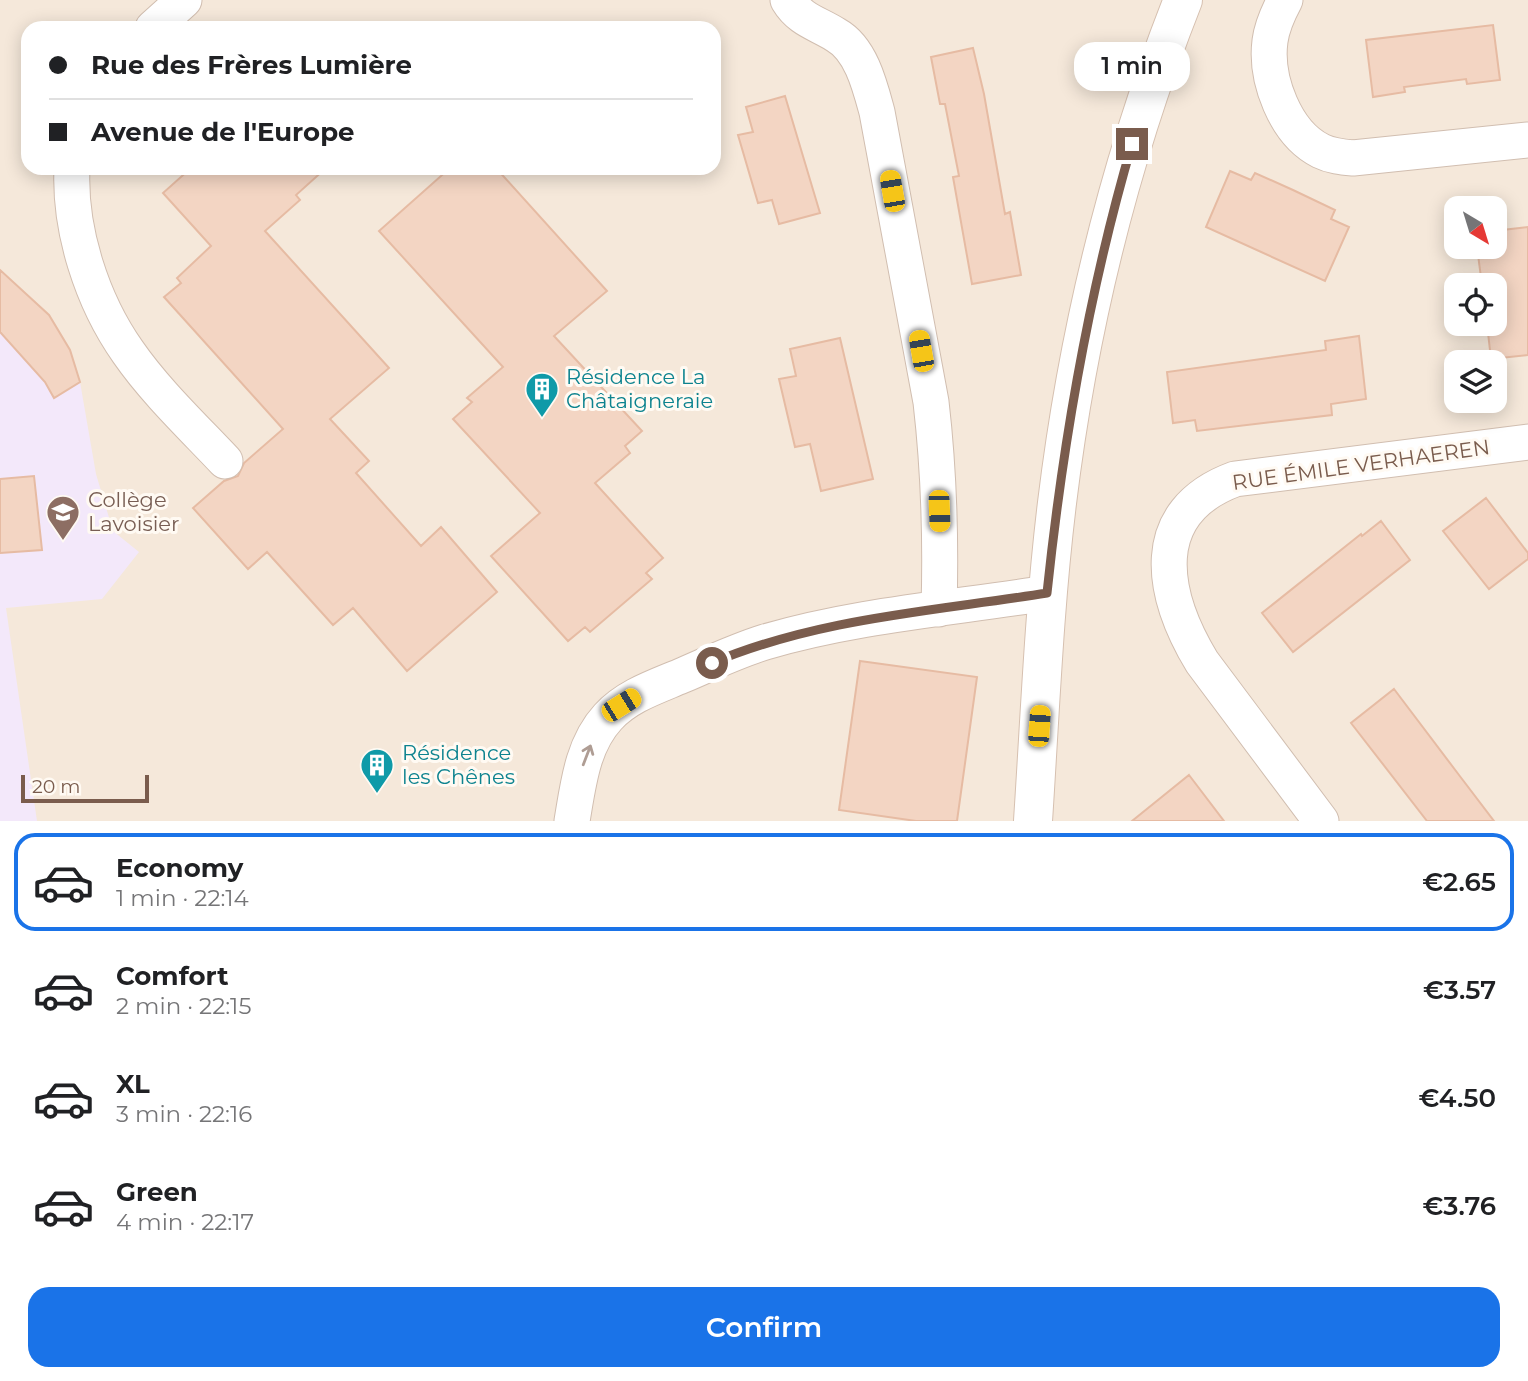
<!DOCTYPE html>
<meta charset="utf-8">
<style>
:root{--surface:#fff;--page:#f2f2f2;--text:#202124;--muted:#757577;--line:#e0e0e0;--accent:#1a73e8}
body{margin:0;font-family:Montserrat,sans-serif;background:var(--page);color:var(--text);height:100vh;display:flex;flex-direction:column;font-size:26px;white-space:nowrap}
*{box-sizing:border-box;margin:0}
p{font-size:23px;color:var(--muted)}
.icon{flex:none;width:38px;height:38px;fill:none;stroke:currentColor;stroke-width:2;stroke-linecap:round;stroke-linejoin:round}
.map{position:relative;height:821px;overflow:hidden}
.side{display:flex;flex-direction:column;background:var(--surface);flex:1}
.side>*{flex:none}
.banner{position:absolute;left:21px;top:21px;width:700px;height:154px;border-radius:21px;box-shadow:0 4px 18px #0003;display:grid;align-content:center;height:154px;padding:0 28px;background:var(--surface)}
.needle{width:46px;rotate:142deg}
.fabs{position:absolute;left:1444px;top:196px;display:grid;gap:14px}
.fabs a{display:grid;place-items:center;width:63px;height:63px;border-radius:14px;background:var(--surface);box-shadow:0 4px 18px #0003;font-size:35px}
.scale{position:absolute;left:21px;bottom:18px;width:128px;box-sizing:border-box;padding-left:7px;border:4px solid #7a5c4d;border-top:0;font-size:19px;line-height:24px;white-space:nowrap;color:#7a5c4d;-webkit-text-stroke:5px #fffaf3;paint-order:stroke}
.end{position:absolute;width:32px;height:32px;margin:-16px;border:9px solid #7a5c4d;background:#fff;box-shadow:0 0 0 4px #fff}
.from{border-radius:50%}
.bubble{position:absolute;height:49px;border-radius:21px;background:var(--surface);box-shadow:0 4px 18px #0003;font-size:23px;font-weight:600;line-height:49px;text-align:center}
.car{position:absolute;width:21px;height:42px;margin:-21px -10px;border-radius:9px;box-shadow:0 0 5px 2px #0007;background:linear-gradient(#f5c518 24%,#345 0 40%,#f5c518 0 76%,#345 0 86%,#f5c518 0)}
.banner b{display:flex;align-items:center;gap:24px;height:66px;font-size:26px}
.banner b+b{border-top:2px solid var(--line)}
.banner i{width:18px;height:18px;background:var(--text)}
ul{padding:12px 0 0;list-style:none}
li{display:flex;align-items:center;gap:21px;height:98px;margin:0 14px 10px;padding:0 14px;border:4px solid transparent;border-radius:21px}
li div{flex:1}
li b{display:block;font-size:26px}
li em{font-style:normal;font-weight:600}
li.on{border-color:var(--accent)}
li>.icon{width:63px;height:63px;stroke-width:1.5}
.action{display:flex;gap:14px;margin-top:auto;padding:14px 28px}
.action a{flex:1;height:80px;border-radius:21px;background:var(--accent);color:#fff;font-size:28px;font-weight:600;line-height:80px;text-align:center}
.map>svg:first-child{display:block}
.residential{fill:#f5e8da;fill-rule:evenodd}
.education{fill:#f3e8fa}
.building{fill:#f3d5c3;stroke:#e6bba3;stroke-width:2}
.lines{fill:none;stroke-linecap:round;stroke-linejoin:round}
.street-casing{stroke:#d1beb0;stroke-width:37}
.secondary-casing{stroke:#d6c0b0;stroke-width:40}
.street{stroke:#fff;stroke-width:35}
.secondary{stroke:#fff;stroke-width:38}
.oneway{stroke:#af9d94}
.route{stroke:#7a5c4d;stroke-width:9}
.labels{text-anchor:middle;stroke-width:6;stroke-linejoin:round;paint-order:stroke}
.culture-label{font-size:21px;fill:#0d838f;stroke:#fffaf3;text-anchor:start}
.street-label{font-size:21px;fill:#7a5c4d;stroke:#fffaf3}
.education-label{font-size:21px;fill:#785e54;stroke:#fffaf3;text-anchor:start}
</style>
<div class="map">
<svg width="1528" height="821" viewBox="0 0 1528 821">
<rect width="100%" height="100%" fill="#fdf6ec"/>
<path class="residential" d="M 0,0 L 1528,0 L 1528,821 L 0,821 ZM 28,28 L 714,28 L 714,168 L 28,168 ZM 1456,208 L 1494,208 L 1494,247 L 1456,247 ZM 1456,285 L 1494,285 L 1494,324 L 1456,324 ZM 1456,362 L 1494,362 L 1494,401 L 1456,401 Z"/>
<path class="education" d="M 0,277 L 29,297 L 45,311 L 68,347 L 80,382 L 96,474 L 113,531 L 139,552 L 102,599 L 6,608 L 37,821 L 0,821 Z"/>
<path class="building" d="M 1493,25 L 1500,80 L 1467,84 L 1466,79 L 1404,87 L 1405,92 L 1373,97 L 1366,40 Z
M 973,48 L 984,94 L 1005,214 L 1010,212 L 1021,275 L 972,284 L 953,177 L 959,176 L 945,104 L 940,104 L 931,57 Z
M 785,96 L 820,213 L 779,224 L 772,200 L 758,203 L 738,135 L 753,132 L 746,107 Z
M 191,168 L 326,168 L 296,195 L 300,200 L 265,231 L 389,368 L 330,419 L 369,461 L 356,473 L 421,546 L 441,527 L 497,592 L 407,671 L 353,608 L 333,625 L 267,552 L 248,569 L 193,508 L 224,481 L 238,476 L 244,463 L 283,429 L 164,297 L 181,283 L 177,278 L 211,246 L 163,193 Z
M 450,168 L 496,168 L 607,291 L 554,336 L 642,431 L 625,446 L 630,453 L 595,483 L 663,558 L 646,573 L 652,579 L 590,632 L 585,627 L 568,641 L 491,556 L 540,513 L 453,419 L 472,402 L 467,398 L 503,367 L 379,231 Z
M 1230,171 L 1251,180 L 1255,173 L 1293,190 L 1335,210 L 1331,219 L 1349,227 L 1325,281 L 1206,227 Z
M 1528,227 L 1528,355 L 1491,359 L 1487,324 L 1494,324 L 1494,285 L 1482,285 L 1477,247 L 1494,247 L 1494,231 Z
M 0,270 L 49,315 L 70,350 L 80,382 L 54,398 L 45,382 L 0,332 Z
M 1359,336 L 1366,399 L 1331,404 L 1332,415 L 1197,431 L 1195,420 L 1173,423 L 1167,372 L 1326,350 L 1325,341 Z
M 840,338 L 873,479 L 821,491 L 810,444 L 795,447 L 779,379 L 796,376 L 790,349 Z
M 34,476 L 42,550 L 0,553 L 0,479 Z
M 1486,498 L 1528,553 L 1528,559 L 1489,589 L 1443,531 Z
M 1381,521 L 1410,560 L 1293,652 L 1262,613 L 1361,534 L 1362,536 Z
M 860,661 L 977,677 L 957,821 L 916,821 L 839,810 Z
M 1394,689 L 1459,775 L 1494,821 L 1427,821 L 1351,723 Z
M 1189,775 L 1224,821 L 1132,821 Z"/>
<g class="lines">
<defs>
<path id="street" d="M 788,0 C 800,20 817,23 836,35 C 861,49 870,86 877,112 L 931,402 C 939,471 941,540 939,609
M 1285,0 C 1278,13 1272,26 1270,41 C 1265,79 1285,133 1321,151 C 1331,156 1342,157 1353,158 L 1528,140
M 153,28 L 184,0
M 72,168 C 69,230 92,301 128,352 C 155,391 192,426 225,461
M 572,821 C 578,786 582,745 608,717 C 627,696 655,687 681,676 C 709,664 736,651 765,642 C 857,615 953,608 1047,593
M 1321,821 L 1202,662 C 1161,594 1145,512 1235,479 L 1528,442"/>
<path id="secondary" d="M 1033,821 C 1040,715 1044,609 1057,503 C 1078,331 1119,162 1183,0"/>
</defs>
<use href="#street" class="street-casing"/>
<use href="#secondary" class="secondary-casing"/>
<use href="#street" class="street"/>
<use href="#secondary" class="secondary"/>
</g>
<defs><path id="oneway-shaft" d="M-6 0H5M1.5-3L5.5 0L1.5 3" fill="none" stroke-width="1.6" stroke-linecap="round" stroke-linejoin="round" transform="scale(1.75)"/></defs>
<use class="oneway" href="#oneway-shaft" transform="translate(587 755) rotate(-69)"/>
<g class="lines">
<path class="route" d="M 712,663 C 818,618 935,611 1047,593 C 1063,441 1089,291 1132,144"/>
</g>
<defs>
<symbol id="building-pin" viewBox="-11 -11 22 30"><path d="M0 17L-7.5 6A9.5 9.5 0 1 1 7.5 6Z" fill="#0f9aa8" stroke="#fffaf3"/><path d="M-4-6H4V6H1V3H-1V6H-4ZM-2.5-4.3h1.7v1.8h-1.7ZM.8-4.3h1.7v1.8H.8ZM-2.5-1h1.7V.8h-1.7ZM.8-1h1.7V.8H.8Z" fill="#fff"/></symbol>
<symbol id="school-pin" viewBox="-11 -11 22 30"><path d="M0 17L-7.5 6A9.5 9.5 0 1 1 7.5 6Z" fill="#8d6e63" stroke="#fffaf3"/><path d="M0-5L7-2L0 1L-7-2ZM-4 1L0 2.5L4 1V4Q0 6-4 4Z" fill="#fff"/></symbol>
</defs>
<g fill-rule="evenodd">
<use href="#building-pin" x="523" y="370" width="38" height="52"/>
<use href="#school-pin" x="44" y="493" width="38" height="52"/>
<use href="#building-pin" x="358" y="746" width="38" height="52"/>
</g>
<g class="labels">
<g class="culture-label">
<text x="566" y="384">Résidence La<tspan x="566" dy="24">Châtaigneraie</tspan></text>
<text x="402" y="760">Résidence<tspan x="402" dy="24">les Chênes</tspan></text>
</g>
<g class="street-label">
<text transform="translate(1361 465) rotate(-8)" y="7">RUE ÉMILE VERHAEREN</text>
</g>
<g class="education-label">
<text x="88" y="507">Collège<tspan x="88" dy="24">Lavoisier</tspan></text>
</g>
</g>
</svg>
<div class="fabs">
<a><svg class="needle" viewBox="-14 -14 28 28"><path d="M0-13l5 13h-10z" fill="#e53935"/><path d="M0 13l5-13h-10z" fill="#757577"/></svg></a>
<a><svg class="icon" aria-label="locate" viewBox="0 0 24 24"><circle cx="12" cy="12" r="6"/><path d="M12 2v4M12 18v4M2 12h4M18 12h4"/></svg></a>
<a><svg class="icon" aria-label="layers" viewBox="0 0 24 24"><path d="M12 4l9 5-9 5-9-5zM3 14l9 5 9-5"/></svg></a>
</div>
<div class="scale">20 m</div>
<i class="end from" style="left:712px;top:663px"></i>
<i class="end" style="left:1132px;top:144px"></i>
<div class="bubble" style="left:1074px;top:42px;width:116px">1 min</div>
<i class="car" style="left:892px;top:191px;rotate:350deg"></i>
<i class="car" style="left:921px;top:351px;rotate:350deg"></i>
<i class="car" style="left:939px;top:511px;rotate:178deg"></i>
<i class="car" style="left:621px;top:705px;rotate:58deg"></i>
<i class="car" style="left:1039px;top:726px;rotate:4deg"></i>
<div class="banner">
<b><i class="from"></i>Rue des Frères Lumière</b>
<b><i></i>Avenue de l'Europe</b>
</div>
</div>
<section class="side">
<ul>
<li class="on"><svg class="icon" aria-label="car" viewBox="0 0 24 24"><path d="M5 17H2v-5l4-1 3-4h7l3 4 3 1v5h-3M9 17h6M6 11h13"/><circle cx="7" cy="17" r="2"/><circle cx="17" cy="17" r="2"/></svg><div><b>Economy</b><p>1 min · 22:14</p></div><em>€2.65</em></li>
<li><svg class="icon" aria-label="car" viewBox="0 0 24 24"><path d="M5 17H2v-5l4-1 3-4h7l3 4 3 1v5h-3M9 17h6M6 11h13"/><circle cx="7" cy="17" r="2"/><circle cx="17" cy="17" r="2"/></svg><div><b>Comfort</b><p>2 min · 22:15</p></div><em>€3.57</em></li>
<li><svg class="icon" aria-label="car" viewBox="0 0 24 24"><path d="M5 17H2v-5l4-1 3-4h7l3 4 3 1v5h-3M9 17h6M6 11h13"/><circle cx="7" cy="17" r="2"/><circle cx="17" cy="17" r="2"/></svg><div><b>XL</b><p>3 min · 22:16</p></div><em>€4.50</em></li>
<li><svg class="icon" aria-label="car" viewBox="0 0 24 24"><path d="M5 17H2v-5l4-1 3-4h7l3 4 3 1v5h-3M9 17h6M6 11h13"/><circle cx="7" cy="17" r="2"/><circle cx="17" cy="17" r="2"/></svg><div><b>Green</b><p>4 min · 22:17</p></div><em>€3.76</em></li>
</ul>
<div class="action"><a>Confirm</a></div>
</section>
